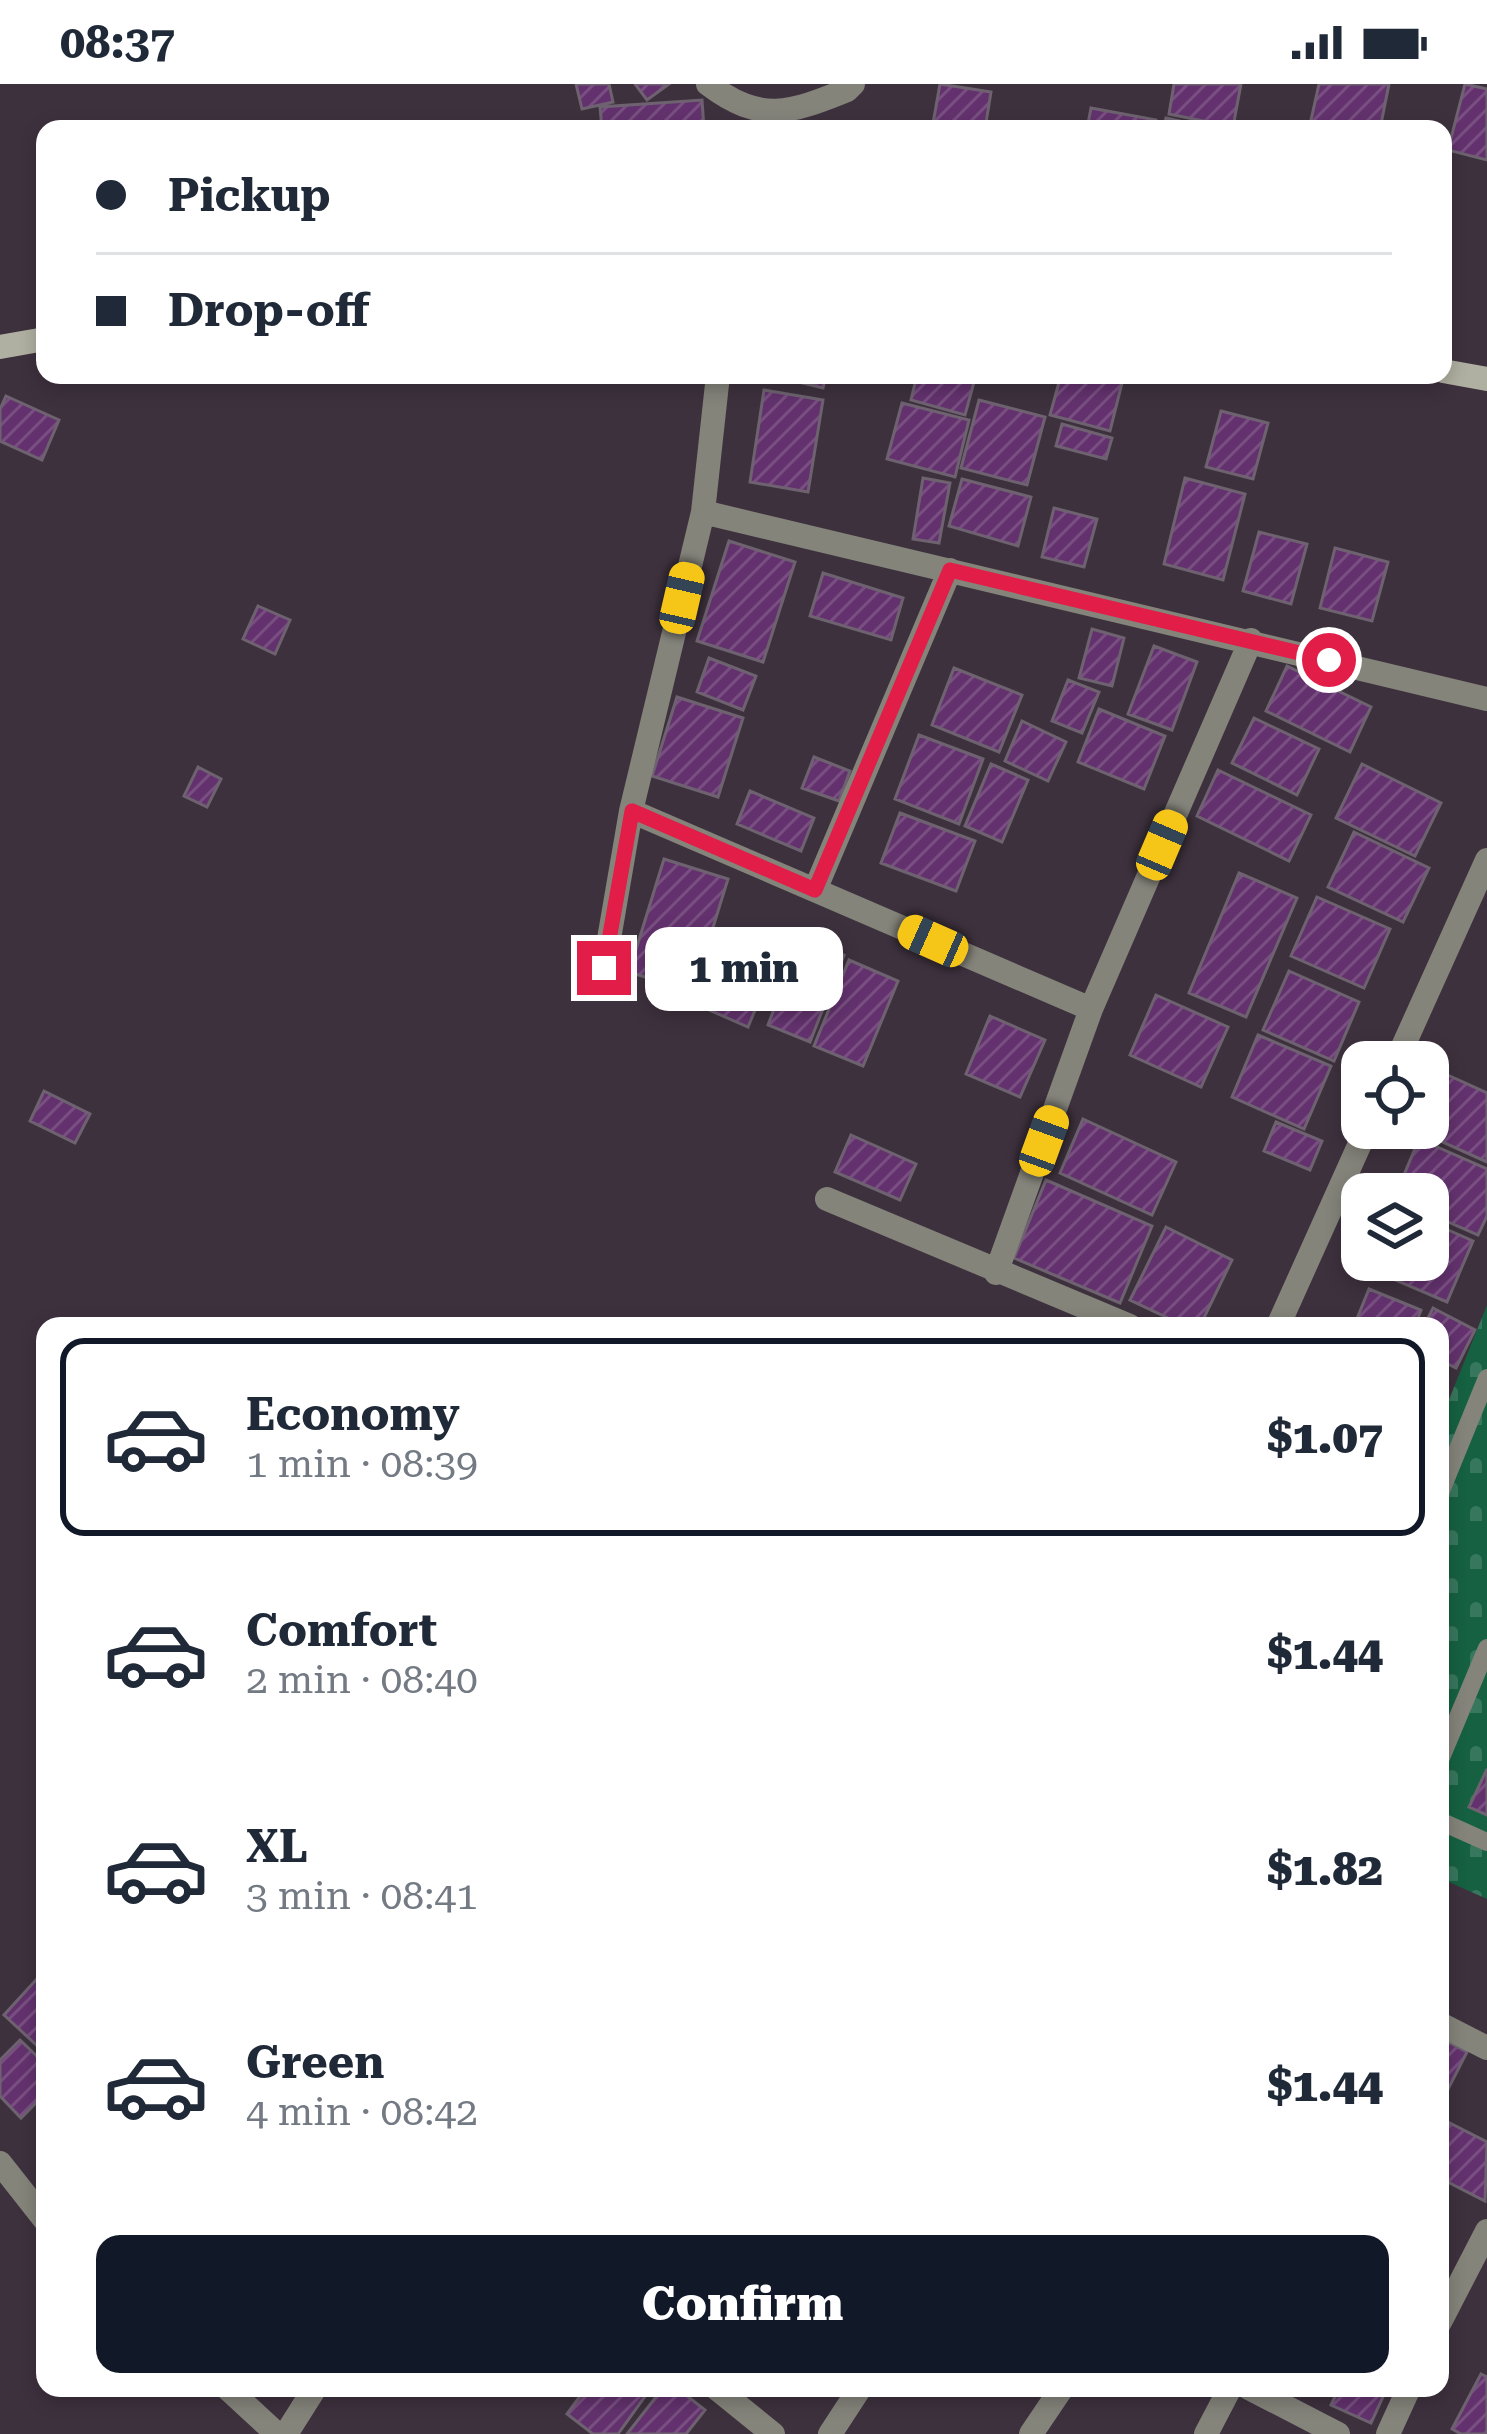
<!DOCTYPE html>
<meta charset="utf-8">
<style>
:root{--surface:#fff;--page:#f2f2f3;--text:#1f2937;--muted:#747a83;--line:#e0e1e3;--accent:#111827}
body{margin:0;font-family:"Roboto Serif",serif;background:var(--page);color:var(--text);height:100vh;display:flex;flex-direction:column;font-size:45px;white-space:nowrap}
*{box-sizing:border-box;margin:0}
p{font-size:39px;color:var(--muted)}
.icon{flex:none;width:66px;height:66px;fill:none;stroke:currentColor;stroke-width:2;stroke-linecap:round;stroke-linejoin:round}
.map{position:relative;flex:1;overflow:hidden}
.drawer{position:absolute;left:36px;top:1233px;width:1413px;height:1080px;display:flex;flex-direction:column;background:var(--surface);border-radius:24px;box-shadow:0 6px 18px #0003}
.drawer>*{flex:none}
.banner{position:absolute;left:36px;top:36px;width:1416px;height:264px;border-radius:24px;box-shadow:0 6px 18px #0003;display:grid;align-content:center;height:264px;padding:0 60px;background:var(--surface)}
.controls{position:absolute;left:1341px;top:957px;display:grid;gap:24px}
.controls a{display:grid;place-items:center;width:108px;height:108px;border-radius:24px;background:var(--surface);box-shadow:0 6px 18px #0003;font-size:60px}
.end{position:absolute;width:54px;height:54px;margin:-27px;border:15px solid #e11d48;background:#fff;box-shadow:0 0 0 6px #fff}
.from{border-radius:50%}
.bubble{position:absolute;height:84px;border-radius:24px;background:var(--surface);box-shadow:0 6px 18px #0003;font-size:39px;font-weight:800;line-height:84px;text-align:center}
.car{position:absolute;width:36px;height:72px;margin:-36px -18px;border-radius:15px;box-shadow:0 0 9px 3px #0007;background:linear-gradient(#f5c518 24%,#345 0 40%,#f5c518 0 76%,#345 0 86%,#f5c518 0)}
.banner b{display:flex;align-items:center;gap:42px;height:114px;font-size:45px}
.banner b+b{border-top:3px solid var(--line)}
.banner i{width:30px;height:30px;background:var(--text)}
ul{padding:21px 0 0;list-style:none}
li{display:flex;align-items:center;gap:36px;height:198px;margin:0 24px 18px;padding:0 36px;border:6px solid transparent;border-radius:24px}
li div{flex:1}
li b{display:block;font-size:45px}
li em{font-style:normal;font-weight:800}
li.on{border-color:var(--accent)}
li>.icon{width:108px;height:108px;stroke-width:1.5}
.action{display:flex;gap:24px;margin-top:auto;padding:24px 60px}
.action a{flex:1;height:138px;border-radius:24px;background:var(--accent);color:#fff;font-size:48px;font-weight:800;line-height:138px;text-align:center}
.status{display:flex;justify-content:space-between;align-items:center;height:84px;padding:0 60px;background:var(--surface);direction:ltr}
.status svg{height:33px;fill:currentColor}
.map>svg:first-child{display:block}
.cemetery{fill:url(#cemetery-stones)}
.building{fill:url(#building-hatch);stroke:#6e6270;stroke-width:3}
.lines{fill:none;stroke-linecap:round;stroke-linejoin:round}
.lane{stroke:#84847b;stroke-width:18}
.street{stroke:#84847b;stroke-width:24}
.secondary{stroke:#b0b0a2;stroke-width:24}
.route{stroke:#e11d48;stroke-width:15}
</style>
<div class="status"><b>08:37</b><svg viewBox="0 0 49 12"><path d="M0 12V9h3v3zM5 12V6h3v6zM10 12V3h3v9zM15 12V0h3v12zM26 1h20v11H26zM47 4h2v5h-2z"/></svg></div>
<div class="map">
<svg width="1487" height="2350" viewBox="0 0 1487 2350">
<defs>
<pattern id="cemetery-stones" width="16" height="16" patternUnits="userSpaceOnUse" patternTransform="scale(3)"><rect width="16" height="16" fill="#166142"/><path d="M2 7V4a2 2 0 0 1 4 0v3zM10 15v-3a2 2 0 0 1 4 0v3z" fill="#37775d"/></pattern>
<pattern id="building-hatch" width="6" height="6" patternUnits="userSpaceOnUse" patternTransform="scale(3)"><rect width="6" height="6" fill="#63326e"/><path d="M-1 1l2-2M0 6l6-6M5 7l2-2" fill="none" stroke="#794f82"/></pattern>
</defs>
<rect width="100%" height="100%" fill="#3d313d"/>
<path class="cemetery" d="M 1487,1221 L 1487,1815 L 1440,1794 L 1440,1338 Z"/>
<path class="building" d="M 576,0 L 609,0 L 613,18 L 582,25 Z
M 635,0 L 669,0 L 647,16 Z
M 940,0 L 991,8 L 985,45 L 932,45 Z
M 1174,0 L 1241,0 L 1233,43 L 1169,30 Z
M 1319,0 L 1389,0 L 1380,45 L 1309,45 Z
M 1465,0 L 1487,5 L 1487,76 L 1448,66 Z
M 702,16 L 704,45 L 602,45 L 600,23 Z
M 1091,24 L 1156,36 L 1155,45 L 1087,45 Z
M 1166,34 L 1215,45 L 1163,45 Z
M 769,291 L 826,291 L 823,304 Z
M 917,291 L 976,291 L 965,331 L 911,316 Z
M 1061,291 L 1124,291 L 1110,347 L 1050,331 Z
M 764,306 L 823,316 L 808,408 L 750,398 Z
M 6,312 L 59,336 L 42,376 L 0,357 L 0,325 Z
M 979,316 L 1045,333 L 1027,401 L 961,384 Z
M 902,319 L 969,336 L 955,393 L 887,375 Z
M 1221,327 L 1268,339 L 1253,395 L 1206,383 Z
M 1062,340 L 1112,354 L 1106,375 L 1056,362 Z
M 923,394 L 950,399 L 939,459 L 913,455 Z
M 1185,394 L 1245,410 L 1223,496 L 1164,480 Z
M 962,395 L 1031,413 L 1018,462 L 949,442 Z
M 1054,424 L 1097,435 L 1084,483 L 1042,473 Z
M 1259,448 L 1307,460 L 1291,520 L 1243,507 Z
M 729,457 L 795,478 L 763,578 L 697,557 Z
M 1335,464 L 1388,478 L 1372,537 L 1320,524 Z
M 823,489 L 903,514 L 891,556 L 810,532 Z
M 258,522 L 290,536 L 275,570 L 243,555 Z
M 1092,545 L 1124,554 L 1112,602 L 1079,594 Z
M 1154,562 L 1197,578 L 1172,646 L 1128,630 Z
M 709,574 L 756,592 L 743,626 L 697,608 Z
M 1287,582 L 1371,623 L 1350,668 L 1266,627 Z
M 954,584 L 1022,611 L 999,668 L 932,641 Z
M 1068,596 L 1099,608 L 1082,649 L 1052,637 Z
M 677,613 L 743,634 L 718,713 L 652,692 Z
M 1099,625 L 1165,652 L 1144,705 L 1078,678 Z
M 1254,634 L 1319,665 L 1297,711 L 1232,679 Z
M 1022,637 L 1066,658 L 1048,697 L 1005,677 Z
M 919,651 L 983,675 L 959,740 L 895,715 Z
M 814,673 L 850,687 L 839,717 L 802,704 Z
M 991,680 L 1028,696 L 1002,758 L 965,742 Z
M 1362,680 L 1441,719 L 1415,772 L 1336,734 Z
M 198,683 L 221,695 L 207,723 L 184,712 Z
M 1218,686 L 1311,731 L 1289,777 L 1197,732 Z
M 750,707 L 814,734 L 801,767 L 737,740 Z
M 900,729 L 975,757 L 956,807 L 881,779 Z
M 1354,748 L 1429,784 L 1403,838 L 1328,803 Z
M 664,775 L 728,795 L 693,908 L 629,888 Z
M 1239,789 L 1297,814 L 1246,933 L 1189,909 Z
M 1317,813 L 1390,845 L 1364,904 L 1291,872 Z
M 801,855 L 844,871 L 810,958 L 768,941 Z
M 849,876 L 898,897 L 863,982 L 814,962 Z
M 718,881 L 765,902 L 748,943 L 700,922 Z
M 1289,887 L 1359,918 L 1334,977 L 1263,946 Z
M 1156,911 L 1228,943 L 1201,1003 L 1130,971 Z
M 990,932 L 1045,956 L 1020,1013 L 966,990 Z
M 1258,951 L 1331,982 L 1304,1045 L 1232,1013 Z
M 1441,988 L 1487,1009 L 1487,1078 L 1416,1046 L 1428,1044 L 1428,1018 Z
M 44,1007 L 90,1030 L 75,1059 L 30,1037 Z
M 1083,1035 L 1176,1078 L 1152,1131 L 1060,1089 Z
M 1276,1038 L 1322,1057 L 1310,1086 L 1264,1067 Z
M 851,1051 L 916,1080 L 900,1116 L 835,1088 Z
M 1419,1055 L 1487,1085 L 1487,1132 L 1478,1151 L 1428,1129 L 1428,1110 L 1396,1110 Z
M 1046,1096 L 1152,1142 L 1120,1219 L 1014,1174 Z
M 1428,1137 L 1473,1157 L 1447,1218 L 1358,1180 L 1362,1170 L 1362,1176 L 1428,1176 Z
M 1166,1143 L 1232,1176 L 1200,1242 L 1185,1242 L 1130,1216 Z
M 1369,1205 L 1421,1226 L 1415,1242 L 1354,1242 Z
M 1433,1224 L 1475,1246 L 1456,1284 L 1440,1276 L 1440,1242 L 1424,1242 Z
M 1487,1685 L 1487,1731 L 1469,1723 Z
M 45,1886 L 45,1969 L 4,1931 Z
M 1440,1954 L 1467,1968 L 1440,2021 Z
M 20,1956 L 45,1980 L 45,2010 L 21,2034 L 0,2012 L 0,1976 Z
M 1440,2034 L 1487,2058 L 1485,2117 L 1440,2094 Z
M 1481,2290 L 1487,2293 L 1487,2350 L 1461,2350 L 1452,2345 Z
M 586,2304 L 651,2304 L 618,2350 L 593,2350 L 567,2330 Z
M 663,2304 L 677,2304 L 705,2326 L 686,2350 L 627,2350 Z
M 1339,2304 L 1387,2304 L 1371,2339 L 1331,2321 Z"/>
<g class="lines">
<path class="lane" d="M 1440,1409 L 1487,1294
M 1440,1676 L 1487,1564
M 1440,1737 L 1487,1758"/>
<path class="street" d="M 708,0 C 761,40 790,29 847,6 L 853,0
M 703,428 L 1487,615
M 631,727 L 1091,925
M 815,806 L 950,486
M 604,884 L 631,727 L 703,428 L 718,291
M 1396,978 L 1487,776
M 827,1115 L 1130,1242
M 996,1189 L 1091,925 L 1251,556
M 1278,1242 L 1367,1044
M 1440,1940 L 1487,1964
M 0,2079 L 45,2136
M 1440,2238 L 1487,2147
M 227,2304 L 277,2350
M 716,2304 L 773,2350
M 1249,2304 L 1338,2350
M 286,2350 L 315,2304
M 830,2350 L 860,2304
M 1031,2350 L 1062,2304
M 1206,2350 L 1230,2304
M 1388,2350 L 1409,2304"/>
<path class="secondary" d="M 0,263 L 45,255
M 1443,287 L 1487,295"/>
</g>
<g class="lines">
<path class="route" d="M 604,884 L 632,727 L 815,806 L 950,486 L 1329,576"/>
</g>
</svg>
<div class="controls">
<a><svg class="icon" aria-label="locate" viewBox="0 0 24 24"><circle cx="12" cy="12" r="6"/><path d="M12 2v4M12 18v4M2 12h4M18 12h4"/></svg></a>
<a><svg class="icon" aria-label="layers" viewBox="0 0 24 24"><path d="M12 4l9 5-9 5-9-5zM3 14l9 5 9-5"/></svg></a>
</div>
<i class="end from" style="left:1329px;top:576px"></i>
<i class="end" style="left:604px;top:884px"></i>
<div class="bubble" style="left:645px;top:843px;width:198px">1 min</div>
<i class="car" style="left:682px;top:514px;rotate:13deg"></i>
<i class="car" style="left:1162px;top:761px;rotate:23deg"></i>
<i class="car" style="left:933px;top:857px;rotate:294deg"></i>
<i class="car" style="left:1044px;top:1057px;rotate:20deg"></i>
<div class="banner">
<b><i class="from"></i>Pickup</b>
<b><i></i>Drop-off</b>
</div>
<section class="drawer">
<ul>
<li class="on"><svg class="icon" aria-label="car" viewBox="0 0 24 24"><path d="M5 17H2v-5l4-1 3-4h7l3 4 3 1v5h-3M9 17h6M6 11h13"/><circle cx="7" cy="17" r="2"/><circle cx="17" cy="17" r="2"/></svg><div><b>Economy</b><p>1 min · 08:39</p></div><em>$1.07</em></li>
<li><svg class="icon" aria-label="car" viewBox="0 0 24 24"><path d="M5 17H2v-5l4-1 3-4h7l3 4 3 1v5h-3M9 17h6M6 11h13"/><circle cx="7" cy="17" r="2"/><circle cx="17" cy="17" r="2"/></svg><div><b>Comfort</b><p>2 min · 08:40</p></div><em>$1.44</em></li>
<li><svg class="icon" aria-label="car" viewBox="0 0 24 24"><path d="M5 17H2v-5l4-1 3-4h7l3 4 3 1v5h-3M9 17h6M6 11h13"/><circle cx="7" cy="17" r="2"/><circle cx="17" cy="17" r="2"/></svg><div><b>XL</b><p>3 min · 08:41</p></div><em>$1.82</em></li>
<li><svg class="icon" aria-label="car" viewBox="0 0 24 24"><path d="M5 17H2v-5l4-1 3-4h7l3 4 3 1v5h-3M9 17h6M6 11h13"/><circle cx="7" cy="17" r="2"/><circle cx="17" cy="17" r="2"/></svg><div><b>Green</b><p>4 min · 08:42</p></div><em>$1.44</em></li>
</ul>
<div class="action"><a>Confirm</a></div>
</section>
</div>
